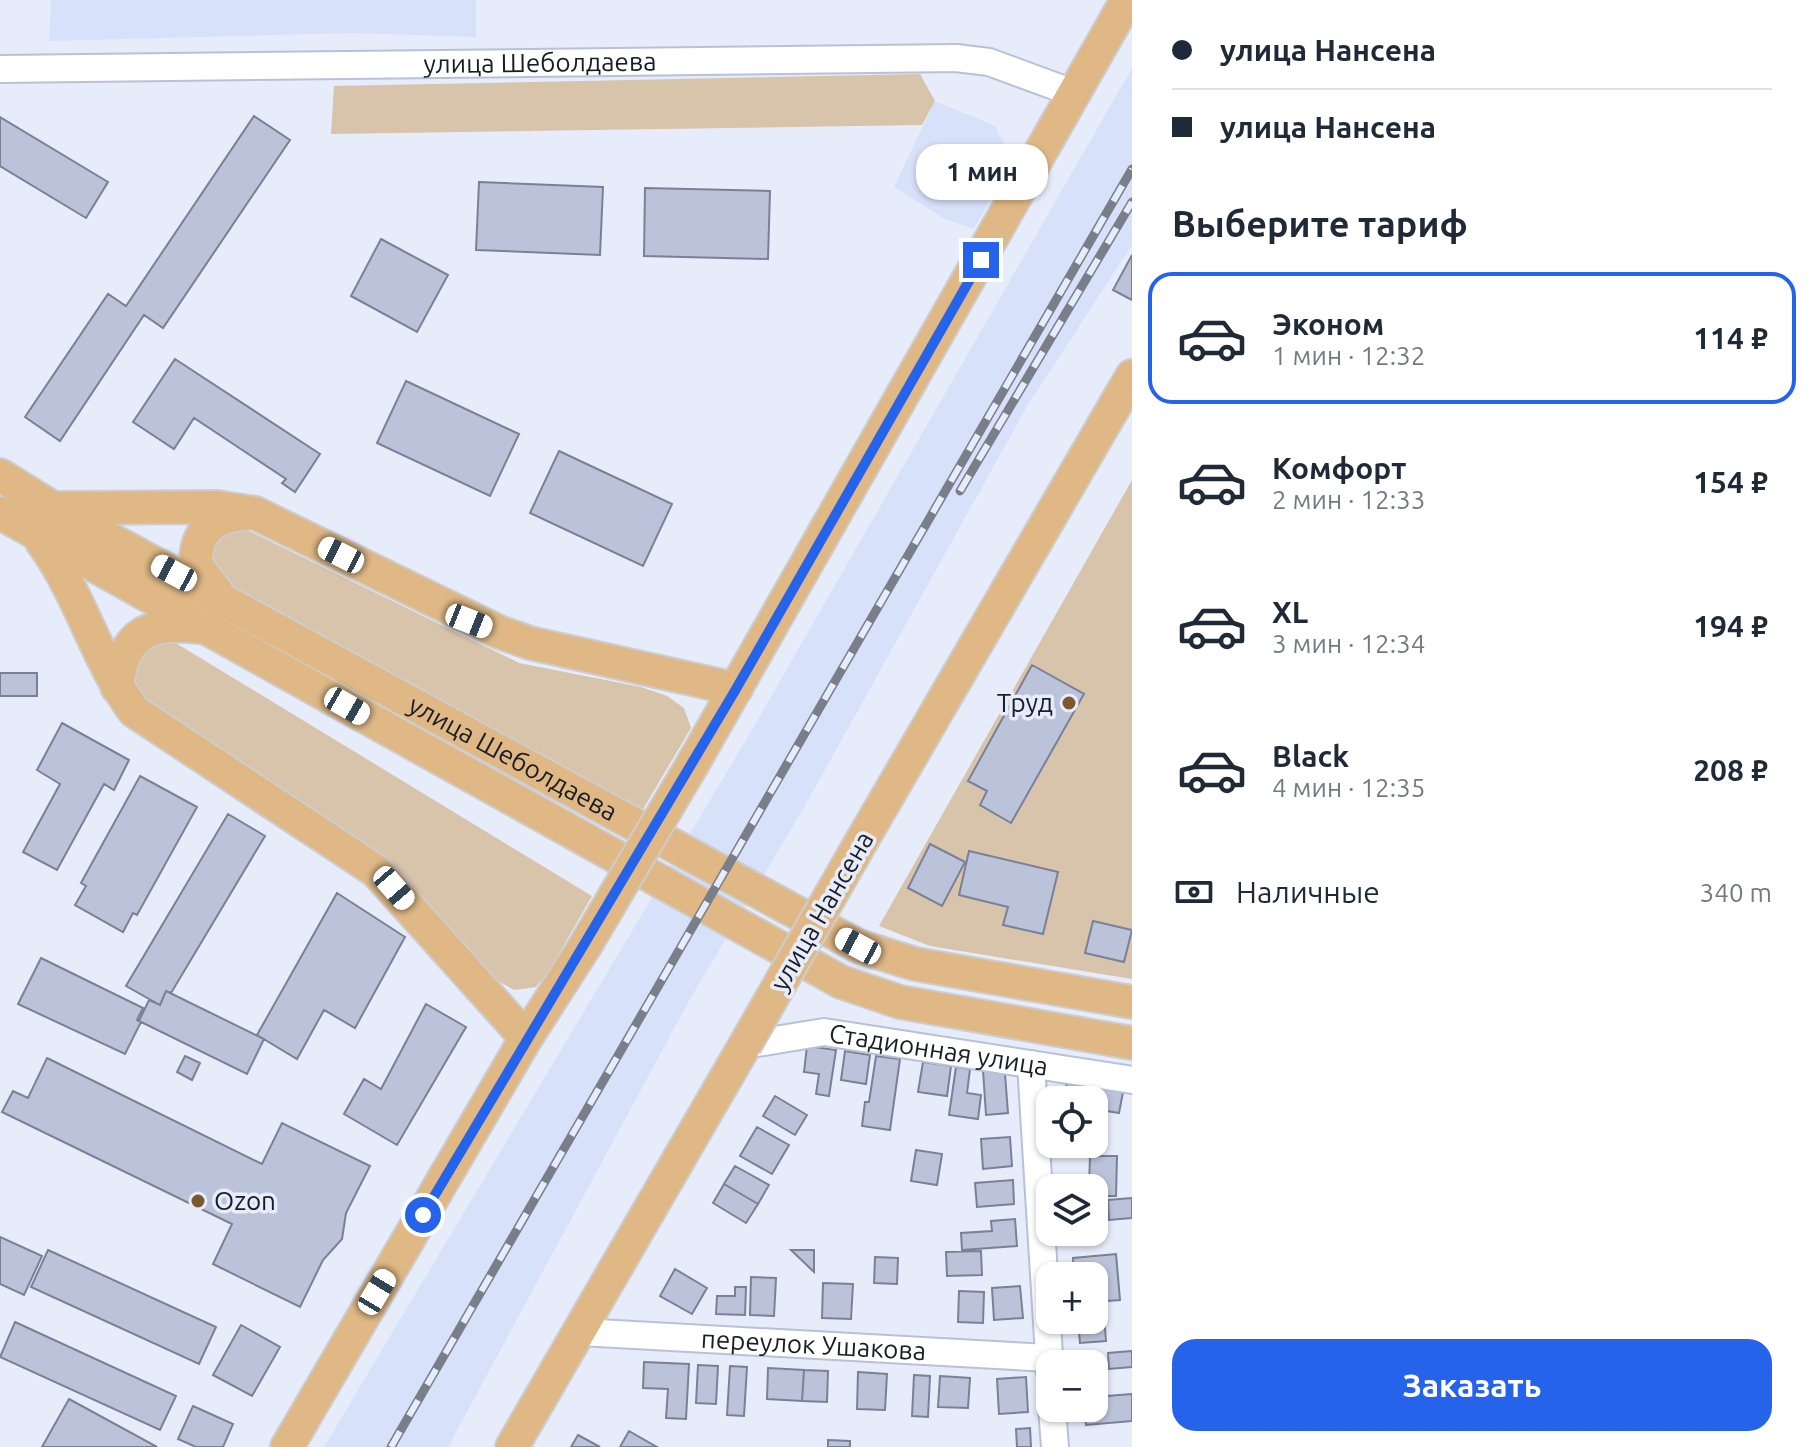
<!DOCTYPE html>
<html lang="ru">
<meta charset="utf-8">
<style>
:root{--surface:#fff;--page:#f2f2f3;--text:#1f2937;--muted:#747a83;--line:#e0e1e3;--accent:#2563eb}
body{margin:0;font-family:Ubuntu,sans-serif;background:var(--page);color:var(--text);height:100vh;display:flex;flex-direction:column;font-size:30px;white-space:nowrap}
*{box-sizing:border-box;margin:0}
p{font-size:26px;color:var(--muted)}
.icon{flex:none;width:44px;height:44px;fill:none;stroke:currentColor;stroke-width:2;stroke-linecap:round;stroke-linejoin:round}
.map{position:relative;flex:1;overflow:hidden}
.sheet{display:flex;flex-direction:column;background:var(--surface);width:680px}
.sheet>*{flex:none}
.guide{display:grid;align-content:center;height:176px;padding:0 40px;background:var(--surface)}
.tools{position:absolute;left:1036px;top:1086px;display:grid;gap:16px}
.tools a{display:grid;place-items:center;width:72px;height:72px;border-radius:16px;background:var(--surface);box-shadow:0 2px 6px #0004;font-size:40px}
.end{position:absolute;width:36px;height:36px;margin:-18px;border:10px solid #2563eb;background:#fff;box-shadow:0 0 0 4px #fff}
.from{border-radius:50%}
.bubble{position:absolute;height:56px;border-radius:24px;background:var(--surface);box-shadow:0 2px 6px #0004;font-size:26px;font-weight:700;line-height:56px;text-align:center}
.car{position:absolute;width:24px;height:48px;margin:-24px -12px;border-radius:10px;box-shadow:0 0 6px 2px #0007;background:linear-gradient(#fff 24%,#345 0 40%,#fff 0 76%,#345 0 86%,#fff 0)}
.guide b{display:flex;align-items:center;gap:28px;height:76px;font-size:30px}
.guide b+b{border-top:2px solid var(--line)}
.guide i{width:20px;height:20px;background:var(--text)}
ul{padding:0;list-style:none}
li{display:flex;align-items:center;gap:24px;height:132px;margin:0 16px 12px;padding:0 24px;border:4px solid transparent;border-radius:24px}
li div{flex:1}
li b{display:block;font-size:30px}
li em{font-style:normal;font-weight:700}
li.on{border-color:var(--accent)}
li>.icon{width:72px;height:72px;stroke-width:1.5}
h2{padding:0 40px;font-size:36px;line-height:96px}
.pay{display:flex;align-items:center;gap:20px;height:88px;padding:0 40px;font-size:30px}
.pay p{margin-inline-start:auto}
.primary-button{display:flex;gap:16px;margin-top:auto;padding:16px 40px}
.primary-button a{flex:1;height:92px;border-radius:24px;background:var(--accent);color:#fff;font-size:32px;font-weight:700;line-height:92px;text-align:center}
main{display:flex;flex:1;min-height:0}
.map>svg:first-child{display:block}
.built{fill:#d8e1fa}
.green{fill:#d8c3ab}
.building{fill:#bbc3da;stroke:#798196;stroke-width:2}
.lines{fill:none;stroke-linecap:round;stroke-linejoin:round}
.minor-casing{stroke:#b8c1d8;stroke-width:30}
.major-casing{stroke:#cdcdcf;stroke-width:36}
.minor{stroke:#fff;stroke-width:26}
.major{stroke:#dfb885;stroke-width:32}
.rail-casing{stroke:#7a7e89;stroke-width:9}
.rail{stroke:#e7ecfa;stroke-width:6;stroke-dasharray:18;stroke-linecap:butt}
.major-bridge-casing{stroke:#cdcdcf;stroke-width:36;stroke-linecap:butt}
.major-bridge{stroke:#dfb885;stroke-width:32}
.route{stroke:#2563eb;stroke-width:10}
.poi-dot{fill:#7b5930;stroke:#e7ecfa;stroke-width:3}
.labels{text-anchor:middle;stroke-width:7;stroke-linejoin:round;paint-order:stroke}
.street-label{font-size:26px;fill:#1a1d25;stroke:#e7ecfa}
.poi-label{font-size:26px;fill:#1a1d25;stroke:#e7ecfa;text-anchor:end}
</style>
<main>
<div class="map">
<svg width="1132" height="1447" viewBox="0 0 1132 1447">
<rect width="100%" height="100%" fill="#e7ecfa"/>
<path class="built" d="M 51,0 L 476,0 L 476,37 L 351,33 L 49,41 Z
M 1132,68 L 1132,245 L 1026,408 L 806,804 L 690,999 L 448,1447 L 324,1447 L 749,735 Z
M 935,101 L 995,126 L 1012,160 L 974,229 L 945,219 L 894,187 Z"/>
<path class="green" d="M 920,74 L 935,101 L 922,125 L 331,134 L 334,86 Z
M 1132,480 L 1132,979 L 930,946 L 879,926 Z
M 237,525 L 519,663 L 641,687 L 667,696 L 684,708 L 691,728 L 636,821 L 215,578 L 205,548 Z
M 158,640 L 174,642 L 592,896 L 549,971 L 536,987 L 514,990 L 484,973 L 409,882 L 380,855 L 147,703 L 133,681 L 137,659 Z"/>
<path class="building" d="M 254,116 L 290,140 L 163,328 L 144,315 L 60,441 L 25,417 L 108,294 L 126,306 Z
M 0,117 L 108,182 L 86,218 L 0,166 Z
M947 173a23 23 0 1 1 46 0a23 23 0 1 1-46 0Z
M 479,182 L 603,187 L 600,255 L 476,250 Z
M 645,188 L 770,191 L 768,259 L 644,256 Z
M 381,239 L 448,275 L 417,332 L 351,296 Z
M 1132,255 L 1132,300 L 1113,290 Z
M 175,359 L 320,454 L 295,492 L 282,483 L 286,479 L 194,418 L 174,449 L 133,422 Z
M 406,381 L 519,434 L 490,496 L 377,443 Z
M 559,451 L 672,504 L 643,566 L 530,513 Z
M 1032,665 L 1084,694 L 1011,823 L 980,805 L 987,791 L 968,781 Z
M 0,673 L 37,673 L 37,696 L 0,696 Z
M 62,723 L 129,760 L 114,790 L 104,784 L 57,870 L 23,852 L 60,784 L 37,770 Z
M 140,776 L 197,807 L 137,915 L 133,913 L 123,932 L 75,905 L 86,886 L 81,883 Z
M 228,814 L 265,836 L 171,993 L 166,991 L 160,1005 L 126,986 Z
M 930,844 L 965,862 L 942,906 L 908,888 Z
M 969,851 L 1058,872 L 1043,934 L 1003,925 L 1008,907 L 959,895 Z
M 337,893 L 405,937 L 355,1028 L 324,1010 L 297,1059 L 257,1035 Z
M 1093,921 L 1132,930 L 1124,962 L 1085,953 Z
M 41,958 L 143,1008 L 137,1020 L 141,1022 L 125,1054 L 18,1004 Z
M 166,991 L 264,1039 L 247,1074 L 139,1021 L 149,1000 L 160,1005 Z
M 426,1004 L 466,1027 L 397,1145 L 344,1114 L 364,1079 L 381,1089 Z
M 807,1046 L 836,1050 L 829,1096 L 816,1094 L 819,1074 L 804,1072 Z
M 845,1051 L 870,1055 L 866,1084 L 841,1080 Z
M 185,1056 L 200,1063 L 192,1080 L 177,1072 Z
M 876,1056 L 900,1059 L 890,1130 L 862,1126 L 865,1102 L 869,1102 Z
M 47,1058 L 262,1164 L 282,1123 L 370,1166 L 346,1213 L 342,1239 L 323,1260 L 300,1307 L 213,1264 L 232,1224 L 2,1112 L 13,1091 L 28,1098 Z
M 923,1062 L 951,1066 L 947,1096 L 918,1092 Z
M 956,1067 L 970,1069 L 967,1093 L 981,1095 L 978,1119 L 949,1115 Z
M 983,1070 L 1005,1074 L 1008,1113 L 986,1115 Z
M 1067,1082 L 1095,1087 L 1093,1100 L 1064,1100 Z
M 1095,1087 L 1123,1092 L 1119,1113 L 1094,1109 Z
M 775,1096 L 807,1115 L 795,1135 L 763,1116 Z
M 757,1127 L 789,1145 L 772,1174 L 740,1156 Z
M 1010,1137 L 1012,1166 L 983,1169 L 981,1139 Z
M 916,1150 L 942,1154 L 937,1185 L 911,1181 Z
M 1090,1156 L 1117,1156 L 1116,1196 L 1094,1196 L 1094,1188 L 1089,1188 Z
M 735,1166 L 769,1185 L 758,1204 L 724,1184 Z
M 1013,1180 L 1014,1204 L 977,1207 L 975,1183 Z
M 724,1184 L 758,1204 L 746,1223 L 713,1203 Z
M 1132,1198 L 1132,1218 L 1109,1220 L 1108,1200 Z
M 1015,1219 L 1017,1246 L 962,1250 L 961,1233 L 992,1231 L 991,1221 Z
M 0,1237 L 42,1256 L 24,1295 L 0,1284 Z
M 48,1250 L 216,1327 L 199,1364 L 31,1287 Z
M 791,1250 L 814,1250 L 814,1272 Z
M 981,1251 L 982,1275 L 947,1276 L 946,1252 Z
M 1116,1254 L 1120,1300 L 1094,1302 L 1094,1276 L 1074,1276 L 1073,1258 Z
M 875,1257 L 898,1258 L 897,1284 L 874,1283 Z
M 675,1269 L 707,1288 L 692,1314 L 660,1296 Z
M 751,1277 L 776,1278 L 774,1316 L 750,1315 Z
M 823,1283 L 853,1284 L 851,1319 L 822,1318 Z
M 1020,1286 L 1023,1318 L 994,1320 L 992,1288 Z
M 735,1287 L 746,1287 L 745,1315 L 716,1314 L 717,1296 L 735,1296 Z
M 959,1291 L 984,1292 L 983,1323 L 958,1322 Z
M 1104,1315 L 1106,1341 L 1080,1343 L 1078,1320 L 1094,1320 L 1094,1316 Z
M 15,1322 L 176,1396 L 160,1430 L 0,1357 Z
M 241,1325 L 280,1347 L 252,1396 L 213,1375 Z
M 1132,1351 L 1132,1367 L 1109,1369 L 1108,1353 Z
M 644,1362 L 689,1364 L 686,1419 L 666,1418 L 668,1389 L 643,1388 Z
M 698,1365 L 718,1366 L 716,1404 L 696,1403 Z
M 730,1366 L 747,1367 L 744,1416 L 727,1415 Z
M 768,1368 L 804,1370 L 802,1401 L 767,1399 Z
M 804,1370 L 828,1371 L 827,1402 L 802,1401 Z
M 858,1372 L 887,1374 L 885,1410 L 857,1409 Z
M 914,1375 L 930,1376 L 928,1417 L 912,1416 Z
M 940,1376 L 970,1378 L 968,1408 L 938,1407 Z
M 1026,1377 L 1028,1412 L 999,1414 L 997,1379 Z
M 1132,1394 L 1132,1421 L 1086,1425 L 1084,1408 L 1094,1408 L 1094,1397 Z
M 69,1399 L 157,1447 L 42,1447 Z
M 193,1406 L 233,1424 L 223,1447 L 196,1447 L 178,1439 Z
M 1030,1428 L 1031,1447 L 1017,1447 L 1016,1429 Z
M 629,1431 L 657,1447 L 620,1447 Z
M 578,1435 L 600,1447 L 571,1447 Z
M 828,1440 L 850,1441 L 850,1447 L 828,1447 Z"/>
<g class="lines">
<defs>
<g id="minor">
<path id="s1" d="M 0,69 L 956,58 L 989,62 L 1076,94"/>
<path id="s2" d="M 745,1045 L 824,1032 L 1132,1080"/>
<path d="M 1031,1064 L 1050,1372"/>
<path id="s3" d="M 580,1332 L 1049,1358"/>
<path d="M 1052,1408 L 1055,1447"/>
</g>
<g id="major">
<path id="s4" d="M 0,475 L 53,508 L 858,946 L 915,964 L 1132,1002"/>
<path d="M 59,508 L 217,507 L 255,513 L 499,632 L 530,643 L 736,689"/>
<path d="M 0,513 L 841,982 L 900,1002 L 1132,1043"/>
<path d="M 42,542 C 80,594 96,659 134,711 L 376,871 L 526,1038"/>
<path d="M 218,594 L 196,565 C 195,533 212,516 244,514"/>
<path d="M 117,687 C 123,633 149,621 199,627"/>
<path d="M 695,760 L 1127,0"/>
<path d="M 857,849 L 1132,376"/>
<path d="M 287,1447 L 526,1038 L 585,946"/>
<path d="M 512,1447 L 745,1045"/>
</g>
</defs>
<use href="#minor" class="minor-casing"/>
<use href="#major" class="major-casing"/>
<use href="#minor" class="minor"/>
<use href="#major" class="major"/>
<defs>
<path id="rail" d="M 960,491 L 1132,202
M 391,1447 L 1132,169"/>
</defs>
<use href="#rail" class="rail-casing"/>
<use href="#rail" class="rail"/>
<defs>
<path id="major-bridge" d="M 585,946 L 695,760
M 745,1045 L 857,849"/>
</defs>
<use href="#major-bridge" class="major-bridge-casing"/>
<use href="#major-bridge" class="major-bridge"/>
</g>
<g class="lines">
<path class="route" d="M 423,1215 L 736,689 L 981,260"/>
</g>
<g class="poi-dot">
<circle cx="1069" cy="703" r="8"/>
<circle cx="198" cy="1201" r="8"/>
</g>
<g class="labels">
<g class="street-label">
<text dy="9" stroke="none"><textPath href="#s1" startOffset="540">улица Шеболдаева</textPath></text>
<text dy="9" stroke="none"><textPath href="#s4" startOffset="586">улица Шеболдаева</textPath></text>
<text transform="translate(822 911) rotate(-60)" y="9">улица Нансена</text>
<text dy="9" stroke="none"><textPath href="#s2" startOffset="196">Стадионная улица</textPath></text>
<text dy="9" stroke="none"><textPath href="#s3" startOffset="234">переулок Ушакова</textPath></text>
</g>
<g class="poi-label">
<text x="1053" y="712">Труд</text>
<text x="214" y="1210" text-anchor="start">Ozon</text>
</g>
</g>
</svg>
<div class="tools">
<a><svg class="icon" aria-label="locate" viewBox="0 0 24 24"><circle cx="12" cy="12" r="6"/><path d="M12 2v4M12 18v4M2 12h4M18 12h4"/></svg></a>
<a><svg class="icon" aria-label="layers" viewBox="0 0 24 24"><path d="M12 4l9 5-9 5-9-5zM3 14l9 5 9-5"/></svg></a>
<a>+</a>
<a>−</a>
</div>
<i class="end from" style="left:423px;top:1215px"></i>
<i class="end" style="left:981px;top:260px"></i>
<div class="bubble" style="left:916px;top:144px;width:132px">1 мин</div>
<i class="car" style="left:341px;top:555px;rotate:297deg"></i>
<i class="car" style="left:174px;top:573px;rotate:298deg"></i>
<i class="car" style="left:469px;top:621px;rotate:112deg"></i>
<i class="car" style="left:347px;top:706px;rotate:120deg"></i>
<i class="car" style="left:394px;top:888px;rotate:139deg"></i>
<i class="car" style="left:858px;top:946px;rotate:298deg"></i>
<i class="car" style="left:377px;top:1292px;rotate:31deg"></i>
</div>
<section class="sheet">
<div class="guide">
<b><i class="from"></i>улица Нансена</b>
<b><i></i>улица Нансена</b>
</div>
<h2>Выберите тариф</h2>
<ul>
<li class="on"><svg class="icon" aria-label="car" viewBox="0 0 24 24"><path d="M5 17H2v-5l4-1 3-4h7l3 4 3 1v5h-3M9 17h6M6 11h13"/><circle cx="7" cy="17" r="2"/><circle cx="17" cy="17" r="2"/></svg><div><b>Эконом</b><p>1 мин · 12:32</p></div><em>114 ₽</em></li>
<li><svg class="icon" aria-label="car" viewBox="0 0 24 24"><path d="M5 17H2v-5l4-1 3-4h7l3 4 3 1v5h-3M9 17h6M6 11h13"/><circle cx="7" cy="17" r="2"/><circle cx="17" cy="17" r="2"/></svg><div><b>Комфорт</b><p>2 мин · 12:33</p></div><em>154 ₽</em></li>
<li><svg class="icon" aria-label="car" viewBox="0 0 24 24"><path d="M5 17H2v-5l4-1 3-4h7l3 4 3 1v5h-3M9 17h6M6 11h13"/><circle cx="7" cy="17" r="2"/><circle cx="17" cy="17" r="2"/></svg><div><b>XL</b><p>3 мин · 12:34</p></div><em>194 ₽</em></li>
<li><svg class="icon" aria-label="car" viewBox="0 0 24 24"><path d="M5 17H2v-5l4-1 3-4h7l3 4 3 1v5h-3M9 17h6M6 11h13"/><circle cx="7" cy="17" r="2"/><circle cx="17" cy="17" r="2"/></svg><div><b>Black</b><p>4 мин · 12:35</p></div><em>208 ₽</em></li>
</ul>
<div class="pay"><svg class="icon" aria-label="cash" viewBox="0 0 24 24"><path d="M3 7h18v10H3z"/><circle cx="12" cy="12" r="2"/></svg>Наличные<p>340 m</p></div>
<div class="primary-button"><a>Заказать</a></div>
</section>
</main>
